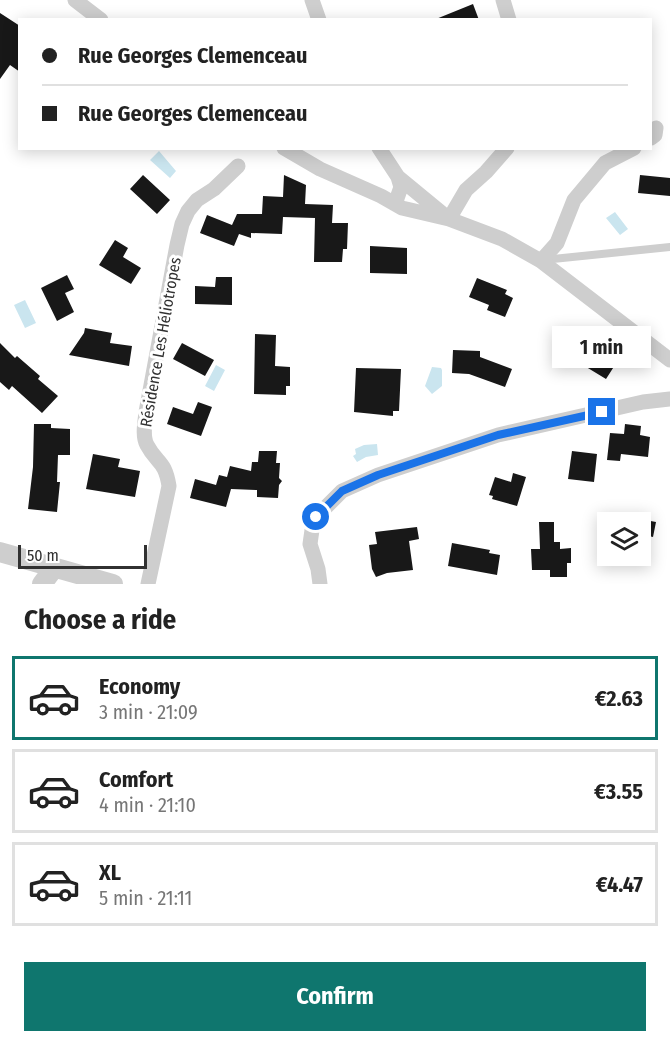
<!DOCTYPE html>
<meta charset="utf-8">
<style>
:root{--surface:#fff;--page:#f6f6f6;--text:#222;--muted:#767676;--line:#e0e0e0;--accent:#0f766e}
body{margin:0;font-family:"Fira Sans Condensed",sans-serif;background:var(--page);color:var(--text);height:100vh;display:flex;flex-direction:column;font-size:22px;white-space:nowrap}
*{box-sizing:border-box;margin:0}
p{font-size:20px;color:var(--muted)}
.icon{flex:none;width:33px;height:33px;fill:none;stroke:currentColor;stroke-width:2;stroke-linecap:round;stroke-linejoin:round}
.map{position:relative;height:584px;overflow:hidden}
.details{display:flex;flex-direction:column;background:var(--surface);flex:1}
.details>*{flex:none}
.hud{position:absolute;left:18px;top:18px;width:634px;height:132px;border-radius:0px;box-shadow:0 3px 15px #0003;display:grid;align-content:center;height:132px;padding:0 24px;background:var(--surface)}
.fabs{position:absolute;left:597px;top:512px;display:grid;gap:12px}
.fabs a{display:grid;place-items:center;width:54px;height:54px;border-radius:0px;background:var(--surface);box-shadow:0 3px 15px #0003;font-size:30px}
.scale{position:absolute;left:18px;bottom:15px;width:129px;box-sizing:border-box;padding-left:6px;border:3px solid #313131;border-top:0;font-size:16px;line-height:21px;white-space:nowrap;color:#313131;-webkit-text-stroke:4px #fff;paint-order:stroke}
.end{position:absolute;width:27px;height:27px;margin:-14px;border:8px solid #1a73e8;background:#fff;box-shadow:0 0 0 3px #fff}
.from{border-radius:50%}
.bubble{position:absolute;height:42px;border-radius:0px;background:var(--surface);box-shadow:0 3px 15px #0003;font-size:20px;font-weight:700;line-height:42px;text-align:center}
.hud b{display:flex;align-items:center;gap:21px;height:57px;font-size:22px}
.hud b+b{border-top:2px solid var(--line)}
.hud i{width:15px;height:15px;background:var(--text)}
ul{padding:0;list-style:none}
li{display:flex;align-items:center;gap:18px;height:84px;margin:0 12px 9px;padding:0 12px;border:3px solid var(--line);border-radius:0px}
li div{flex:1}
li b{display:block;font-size:22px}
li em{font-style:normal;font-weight:700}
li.selected{border-color:var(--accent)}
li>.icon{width:54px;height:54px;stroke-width:1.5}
h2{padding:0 24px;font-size:27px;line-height:72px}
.primary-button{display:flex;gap:12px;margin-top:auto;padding:12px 24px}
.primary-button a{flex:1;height:69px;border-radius:0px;background:var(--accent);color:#fff;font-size:24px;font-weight:700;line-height:69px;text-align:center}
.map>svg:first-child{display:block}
.water{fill:#cae5ef}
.building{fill:#181818}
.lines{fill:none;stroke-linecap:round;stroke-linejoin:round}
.service{stroke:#cecece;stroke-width:8}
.minor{stroke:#cecece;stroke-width:15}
.tertiary{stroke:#cecece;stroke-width:20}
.route{stroke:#1a73e8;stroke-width:8}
.labels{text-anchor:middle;stroke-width:6;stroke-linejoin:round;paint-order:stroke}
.street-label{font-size:16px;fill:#313131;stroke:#fff}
</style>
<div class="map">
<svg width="670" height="584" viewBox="0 0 670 584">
<rect width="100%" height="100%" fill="#fff"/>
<path class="water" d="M 159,151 L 176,171 L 170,178 L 150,160 Z
M 615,212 L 628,229 L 620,235 L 606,218 Z
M 25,300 L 36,323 L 25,328 L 14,305 Z
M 216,365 L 225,370 L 214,391 L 205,386 Z
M 432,367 L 441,368 L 442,370 L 442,386 L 432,394 L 425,386 Z
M 377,444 L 378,455 L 366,457 L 357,462 L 353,456 L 356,454 L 355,449 L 364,445 Z"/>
<path class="building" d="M 473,4 L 479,20 L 437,20 L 436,19 Z
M 0,13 L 20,26 L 20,72 L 10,65 L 0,79 Z
M 143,175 L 170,200 L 157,214 L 130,189 Z
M 284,175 L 306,185 L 305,204 L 333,205 L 332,223 L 348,223 L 347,249 L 343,249 L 342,262 L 314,262 L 315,218 L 283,217 L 282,234 L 251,233 L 251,238 L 239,234 L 234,246 L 200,233 L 207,215 L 232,225 L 237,214 L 262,214 L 263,196 L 283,197 Z
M 640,175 L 670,178 L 670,196 L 638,193 Z
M 115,240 L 128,248 L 123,257 L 141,268 L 131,284 L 99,265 Z
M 370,246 L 407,248 L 407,274 L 370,273 Z
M 67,275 L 74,289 L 65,293 L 74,312 L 57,321 L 41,288 Z
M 216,277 L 232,277 L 232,305 L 195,304 L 195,286 L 215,287 Z
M 477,278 L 507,290 L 505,294 L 513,298 L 505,317 L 487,310 L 489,305 L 469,297 Z
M 85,328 L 112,333 L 110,343 L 132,346 L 129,366 L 69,355 L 84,333 Z
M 573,329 L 615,355 L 610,362 L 615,365 L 606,379 L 578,362 L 580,358 L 563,347 Z
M 255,334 L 276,335 L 275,366 L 290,367 L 290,386 L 286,386 L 286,395 L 254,394 Z
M 0,343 L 15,358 L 17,356 L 40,376 L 38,379 L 58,396 L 42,413 L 12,386 L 9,390 L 0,382 Z
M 182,343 L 214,360 L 205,376 L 173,359 Z
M 453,350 L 480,351 L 480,357 L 512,369 L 505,387 L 469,374 L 452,373 Z
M 356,368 L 401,369 L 399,411 L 393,411 L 393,416 L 354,412 Z
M 198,402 L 212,407 L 201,436 L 167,424 L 173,407 L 193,414 Z
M 34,424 L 51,424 L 51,428 L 70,429 L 70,455 L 58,455 L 57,482 L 60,482 L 57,512 L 28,509 L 33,467 Z
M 625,424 L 641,426 L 640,435 L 650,437 L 648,457 L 621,454 L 620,461 L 607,460 L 610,433 L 624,434 Z
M 259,451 L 277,451 L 276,463 L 280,463 L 279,478 L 282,481 L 279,485 L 278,498 L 257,497 L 257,490 L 231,489 L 226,507 L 190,498 L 195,479 L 216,485 L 219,475 L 227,477 L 230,466 L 251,471 L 252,462 L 258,462 Z
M 572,451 L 597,454 L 594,482 L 568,479 Z
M 93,454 L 120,459 L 118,467 L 140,471 L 135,497 L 86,489 Z
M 513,473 L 526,477 L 517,506 L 492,499 L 493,496 L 489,495 L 495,477 L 511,482 Z
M 640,519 L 656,522 L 653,537 L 640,534 Z
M 539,522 L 554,522 L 554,542 L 560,542 L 560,549 L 571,548 L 571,563 L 567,563 L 567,577 L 550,577 L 550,570 L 532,570 L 531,549 L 540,549 Z
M 417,527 L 419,539 L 409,541 L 413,570 L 387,573 L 376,577 L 372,569 L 369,545 L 377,544 L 375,532 Z
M 452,543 L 490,550 L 489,553 L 500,555 L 497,575 L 448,566 Z"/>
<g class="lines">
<path class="service" d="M 543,260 L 670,247"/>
<path class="minor" d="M 75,0 L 101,20
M 312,0 L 319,20
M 503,0 L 509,20
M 651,138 L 655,135 L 656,128
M 284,148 L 320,169 L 381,196 L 402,208 L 449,219 L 502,239 L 541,261 L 670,360
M 379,148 L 398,177 L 401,187 L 395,204
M 398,177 L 449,219 L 466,190 L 486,172 L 507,148
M 541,261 L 557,243 L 574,200 L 605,163 L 634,148
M 148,584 L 169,486 C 165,460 157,464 147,445 C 142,436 145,422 146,412 L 177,245 L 182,224 L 188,211 L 197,200 L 214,189 L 238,166
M 320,584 L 318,569 L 310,544 L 312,530 L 316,517 L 342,491 L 378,475 L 498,435 L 643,402 L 670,399"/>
<path class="tertiary" d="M 0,552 L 113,584
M 42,584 L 54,568"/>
</g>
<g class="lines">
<path class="route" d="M 316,517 L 342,491 L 378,475 L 498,435 L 602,412"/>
</g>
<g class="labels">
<g class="street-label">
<text transform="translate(160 342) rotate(-80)" y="6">Résidence Les Héliotropes</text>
</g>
</g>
</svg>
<div class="fabs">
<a><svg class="icon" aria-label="layers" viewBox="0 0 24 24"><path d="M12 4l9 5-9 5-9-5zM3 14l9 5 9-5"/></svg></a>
</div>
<div class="scale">50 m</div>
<i class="end from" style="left:316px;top:517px"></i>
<i class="end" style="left:602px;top:412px"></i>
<div class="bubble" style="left:552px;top:326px;width:99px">1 min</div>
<div class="hud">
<b><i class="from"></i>Rue Georges Clemenceau</b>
<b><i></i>Rue Georges Clemenceau</b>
</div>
</div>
<section class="details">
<h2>Choose a ride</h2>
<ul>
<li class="selected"><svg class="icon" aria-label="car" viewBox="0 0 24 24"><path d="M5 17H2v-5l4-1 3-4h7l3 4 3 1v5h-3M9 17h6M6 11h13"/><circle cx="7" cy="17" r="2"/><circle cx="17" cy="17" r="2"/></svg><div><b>Economy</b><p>3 min · 21:09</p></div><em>€2.63</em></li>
<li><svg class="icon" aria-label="car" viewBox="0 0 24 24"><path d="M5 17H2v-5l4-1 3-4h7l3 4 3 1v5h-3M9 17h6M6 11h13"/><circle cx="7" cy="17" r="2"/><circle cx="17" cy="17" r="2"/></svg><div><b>Comfort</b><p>4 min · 21:10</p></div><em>€3.55</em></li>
<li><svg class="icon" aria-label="car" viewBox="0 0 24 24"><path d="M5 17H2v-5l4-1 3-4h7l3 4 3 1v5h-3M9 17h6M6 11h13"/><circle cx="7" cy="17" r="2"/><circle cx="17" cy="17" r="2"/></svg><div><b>XL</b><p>5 min · 21:11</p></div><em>€4.47</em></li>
</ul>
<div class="primary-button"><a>Confirm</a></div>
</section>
